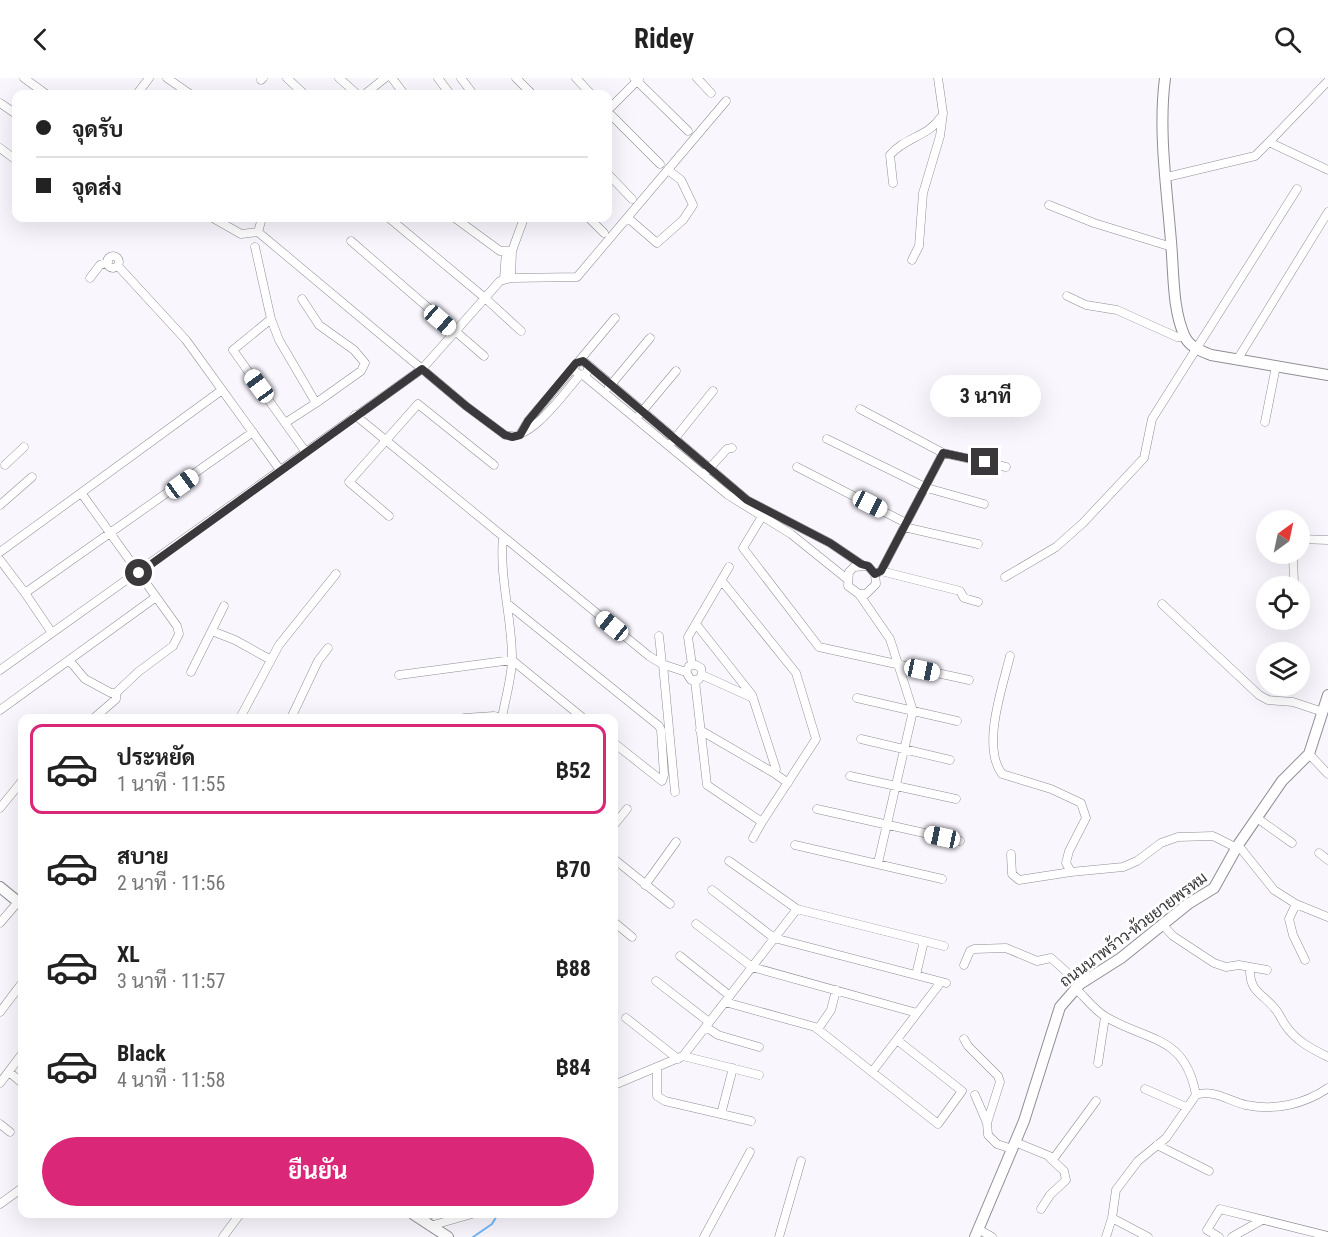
<!DOCTYPE html>
<html lang="th">
<meta charset="utf-8">
<style>
:root{--surface:#fff;--page:#f2f2f2;--text:#222;--muted:#767676;--line:#e0e0e0;--accent:#db2777}
body{margin:0;font-family:"Roboto Condensed",Sarabun,sans-serif;background:var(--page);color:var(--text);height:100vh;display:flex;flex-direction:column;font-size:22px;white-space:nowrap}
*{box-sizing:border-box;margin:0}
p{font-size:20px;color:var(--muted)}
.icon{flex:none;width:33px;height:33px;fill:none;stroke:currentColor;stroke-width:2;stroke-linecap:round;stroke-linejoin:round}
.map{position:relative;flex:1;overflow:hidden}
.sheet{position:absolute;left:18px;top:636px;width:600px;height:504px;display:flex;flex-direction:column;background:var(--surface);border-radius:12px;box-shadow:0 6px 24px #0002}
.sheet>*{flex:none}
.hud{position:absolute;left:12px;top:12px;width:600px;height:132px;border-radius:12px;box-shadow:0 6px 24px #0002;display:grid;align-content:center;height:132px;padding:0 24px;background:var(--surface)}
.needle{width:39px;rotate:33deg}
.controls{position:absolute;left:1256px;top:432px;display:grid;gap:12px}
.controls a{display:grid;place-items:center;width:54px;height:54px;border-radius:50%;background:var(--surface);box-shadow:0 6px 24px #0002;font-size:30px}
.end{position:absolute;width:27px;height:27px;margin:-14px;border:8px solid #3a383b;background:#fff;box-shadow:0 0 0 3px #fff}
.from{border-radius:50%}
.bubble{position:absolute;height:42px;border-radius:21px;background:var(--surface);box-shadow:0 6px 24px #0002;font-size:20px;font-weight:700;line-height:42px;text-align:center}
.car{position:absolute;width:18px;height:36px;margin:-18px -9px;border-radius:8px;box-shadow:0 0 4px 2px #0007;background:linear-gradient(#fff 24%,#345 0 40%,#fff 0 76%,#345 0 86%,#fff 0)}
.hud b{display:flex;align-items:center;gap:21px;height:57px;font-size:22px}
.hud b+b{border-top:2px solid var(--line)}
.hud i{width:15px;height:15px;background:var(--text)}
ul{padding:10px 0 0;list-style:none}
li{display:flex;align-items:center;gap:18px;height:90px;margin:0 12px 9px;padding:0 12px;border:3px solid transparent;border-radius:12px}
li div{flex:1}
li b{display:block;font-size:22px}
li em{font-style:normal;font-weight:700}
li.selected{border-color:var(--accent)}
li>.icon{width:54px;height:54px;stroke-width:1.5}
.cta{display:flex;gap:12px;margin-top:auto;padding:12px 24px}
.cta a{flex:1;height:69px;border-radius:36px;background:var(--accent);color:#fff;font-size:24px;font-weight:700;line-height:69px;text-align:center}
header{display:flex;justify-content:space-between;align-items:center;height:78px;padding:0 24px;background:var(--surface);font-size:27px;font-weight:700}
.map>svg:first-child{display:block}
.lines{fill:none;stroke-linecap:round;stroke-linejoin:round}
.stream{stroke:#6fb6fc;stroke-width:2}
.street-casing{stroke:#918d94;stroke-width:9}
.secondary-casing{stroke:#918d94;stroke-width:12}
.street{stroke:#fff;stroke-width:8}
.secondary{stroke:#fff;stroke-width:10}
.route{stroke:#3a383b;stroke-width:8}
.labels{text-anchor:middle;stroke-width:5;stroke-linejoin:round;paint-order:stroke}
.street-label{font-size:16px;fill:#3a383b;stroke:#fff}
</style>
<header><svg class="icon" aria-label="back" viewBox="0 0 24 24"><path d="M15 5l-7 7 7 7"/></svg>Ridey<svg class="icon" aria-label="search" viewBox="0 0 24 24"><circle cx="10" cy="10" r="6"/><path d="M15 15l6 6"/></svg></header>
<div class="map">
<svg width="1328" height="1159" viewBox="0 0 1328 1159">
<rect width="100%" height="100%" fill="#faf6fe"/>
<g class="lines">
<path class="stream" d="M 473,1159 L 492,1146 L 498,1136"/>
<defs>
<path id="street" d="M 24,0 L 46,16
M 167,0 L 190,16
M 287,0 L 304,16
M 339,0 L 357,16
M 392,0 L 404,16
M 438,0 L 450,16
M 461,0 L 473,16
M 516,0 L 532,16
M 576,0 L 591,16
M 634,0 L 688,53
M 697,0 L 711,15
M 261,2 L 263,0
M 137,16 L 149,0
M 365,16 L 385,0
M 0,25 L 16,36
M 608,32 L 639,1
M 608,34 L 660,86
M 1269,64 L 1328,3
M 0,70 L 16,82
M 608,96 L 632,121
M 1167,99 L 1255,78 L 1269,64 L 1328,92
M 893,105 L 890,77 C 905,59 928,59 941,39
M 1049,127 L 1094,145 L 1172,169
M 389,140 L 485,220 L 521,253
M 455,140 L 500,173 L 512,173
M 589,140 L 604,155
M 628,140 L 657,165 L 683,142 L 693,127 L 681,102 L 668,92
M 258,154 L 262,140
M 351,163 L 484,278
M 255,169 L 271,241 L 279,262 L 316,325 L 285,345 L 305,373
M107 184a6 6 0 1 1 12 0a6 6 0 1 1-12 0Z
M 912,182 L 919,168 L 923,115 L 940,58 L 943,35 L 938,0
M 118,188 L 186,262 L 280,392
M 90,200 L 100,187 L 108,184
M 511,200 L 512,173 L 524,140
M 504,201 L 506,173
M 1067,218 L 1086,227 L 1117,232 L 1177,259 L 1185,259
M 302,221 L 319,247 L 354,272 L 365,285 L 361,293 L 316,325
M 271,241 L 233,272 L 285,345
M 1237,282 L 1328,134
M 579,283 L 615,240
M 588,288 L 587,295 L 580,297 L 574,292 L 574,289 L 579,283 L 586,285 L 747,422 L 830,465 L 861,486
M 580,297 C 564,315 530,365 505,357 L 466,328 L 422,291 L 500,203 L 511,200 L 577,199 L 726,23
M 583,297 L 728,417 L 791,456 L 847,501
M 609,309 L 650,260
M 860,331 L 943,375 L 1006,389
M 640,336 L 676,293
M 355,337 L 649,578 L 662,586 L 686,594 L 691,602 L 698,602 L 702,597 L 701,590 L 696,587 L 689,588 L 686,594
M 1265,344 L 1276,288
M 520,356 L 528,343 L 574,289
M 827,361 L 927,410 L 984,426
M 672,364 L 713,313
M 5,387 L 24,369
M 797,389 L 906,445
M 707,393 L 727,371 L 732,370
M 82,416 L 177,548 L 179,556 L 173,568 L 138,594 L 116,615 L 116,621 L 94,640
M 0,427 L 32,399
M 764,435 L 743,470 L 819,569 L 969,602
M 389,438 L 349,404 L 418,326 L 494,387
M 904,449 L 978,466
M 1299,461 L 1328,462
M 0,474 L 222,312
M 1293,476 L 1294,507
M 0,482 L 25,515 L 52,555
M 881,493 L 960,513 L 964,520 L 978,524
M 875,496 L 881,493 L 943,375
M 1005,499 L 1056,469 L 1083,445 L 1144,380 L 1152,341 L 1297,111
M 722,503 L 796,595 L 816,661 L 762,744
M 25,515 L 253,354
M 859,516 L 866,516 L 876,506 L 875,496 L 868,488 L 854,489 L 849,494 L 848,508 L 859,516 L 890,561 L 913,633 L 878,785
M 1162,526 L 1259,617 L 1268,622 L 1293,624 L 1323,634
M 509,527 L 659,648 L 661,652 L 664,697 L 662,703 L 614,665
M 696,546 L 752,617 L 776,691 L 774,695 L 788,705
M 212,553 L 235,562 L 271,582
M 659,558 L 662,586
M 1010,578 C 1003,608 981,668 1002,696 L 1051,711 L 1081,725 L 1086,740 L 1069,773 L 1066,785 L 1071,794 L 1123,789 L 1137,783 L 1161,765 L 1178,759 L 1213,758 L 1237,770
M 69,582 L 85,601 L 111,615 L 116,615
M 663,587 L 675,714
M 692,587 L 688,559 L 729,489
M 0,592 L 422,291 L 258,154 L 241,156 L 213,140
M 191,594 L 224,528
M 399,597 L 512,582 L 583,640
M 702,597 L 753,620
M 695,603 L 707,707 L 762,744 L 753,760
M 857,620 L 957,643
M 0,632 L 156,519
M 240,640 L 279,567 L 336,496
M 291,640 L 318,583 L 328,570
M 464,640 L 494,638 L 502,640 C 505,621 512,600 512,580 C 512,540 499,499 503,459
M 700,652 L 774,695
M 861,661 L 950,682
M 1309,676 L 1328,696
M 850,698 L 956,721
M 0,730 L 22,703
M 817,731 L 960,763
M 1257,740 L 1292,765
M 614,747 L 627,731
M 795,767 L 942,801
M 1238,767 L 1274,812 L 1296,826 L 1328,839
M 1319,775 L 1328,782
M 1011,776 L 1012,796 L 1019,802 L 1071,794
M 614,781 L 670,826
M 729,783 L 797,831 L 944,868
M 645,807 L 676,764
M 712,812 L 774,860 L 946,905
M 1296,826 L 1289,841 L 1293,857 L 1305,882
M 614,844 L 632,859
M 0,845 L 18,824
M 696,846 L 752,889 L 917,935
M 1162,846 L 1173,858 L 1214,885 L 1226,889 L 1239,887 L 1267,892
M 680,878 L 730,918
M 964,887 L 970,873 L 974,871 L 1006,870 L 1037,883 L 1051,880 L 1080,906
M 1250,889 C 1249,915 1262,914 1276,932 C 1280,937 1282,943 1286,948 C 1296,963 1312,971 1328,979
M 916,897 L 924,863
M 656,903 L 709,944
M 1075,910 C 1085,919 1094,932 1106,939 C 1149,964 1185,957 1196,1017
M 725,924 L 815,949 L 938,1046 L 962,1013 L 897,962
M 0,934 L 22,905
M 626,940 L 678,981
M 706,949 L 718,957 L 759,969
M 818,951 L 831,932 L 836,912
M 964,961 L 968,968 L 998,998 L 1000,1004 L 987,1045
M 683,978 L 759,997
M 1098,985 L 1105,939
M 657,989 L 657,1018 L 665,1023 L 751,1043
M 9,994 L 22,1005
M 872,994 L 941,904
M 0,1005 L 22,976
M 614,1007 L 683,978 L 797,831
M 1145,1011 L 1186,1029
M 975,1017 L 987,1045 L 988,1057 L 997,1066 L 1012,1071
M 721,1036 L 733,990
M 0,1046 L 10,1054
M 1015,1064 L 1054,1080 L 1096,1023
M 1157,1067 L 1209,1093
M 0,1126 L 22,1110
M 1041,1131 L 1050,1117 L 1066,1102 L 1064,1093 L 1050,1080
M 417,1139 L 431,1136
M 1112,1140 L 1148,1159
M 430,1148 L 472,1136
M 978,1151 L 992,1159
M 223,1159 L 240,1136
M 704,1159 L 750,1074
M 779,1159 L 801,1083
M 1106,1159 L 1112,1140 L 1116,1112 L 1138,1083 L 1166,1060 L 1196,1017 C 1214,1011 1229,1023 1246,1027 C 1275,1033 1305,1026 1328,1010
M 1219,1159 L 1207,1152 L 1220,1131 L 1328,1158
M 1232,1159 L 1262,1142"/>
<path id="secondary" d="M 1165,0 C 1158,54 1167,111 1171,164 C 1174,195 1172,231 1185,259 C 1190,269 1201,273 1211,277 L 1328,297
M 0,809 L 22,827
M 413,1136 L 448,1159
M 975,1159 L 1024,1043 L 1060,929 L 1080,906 L 1121,880 L 1188,826 L 1214,810 L 1238,767 L 1282,703 L 1309,676 L 1328,617"/>
</defs>
<use href="#street" class="street-casing"/>
<use href="#secondary" class="secondary-casing"/>
<use href="#street" class="street"/>
<use href="#secondary" class="secondary"/>
</g>
<g class="lines">
<path class="route" d="M 139,495 L 422,291 L 466,328 L 505,357 L 512,359 L 520,357 L 528,343 L 576,285 L 583,283 L 747,422 L 830,465 L 861,486 L 868,488 L 875,496 L 881,493 L 943,375 L 985,384"/>
</g>
<g class="labels">
<g class="street-label">
<text transform="translate(1133 851) rotate(-37)" y="6">ถนนนาพร้าว-ห้วยยายพรหม</text>
</g>
</g>
</svg>
<div class="controls">
<a><svg class="needle" viewBox="-14 -14 28 28"><path d="M0-13l5 13h-10z" fill="#e53935"/><path d="M0 13l5-13h-10z" fill="#767676"/></svg></a>
<a><svg class="icon" aria-label="locate" viewBox="0 0 24 24"><circle cx="12" cy="12" r="6"/><path d="M12 2v4M12 18v4M2 12h4M18 12h4"/></svg></a>
<a><svg class="icon" aria-label="layers" viewBox="0 0 24 24"><path d="M12 4l9 5-9 5-9-5zM3 14l9 5 9-5"/></svg></a>
</div>
<i class="end from" style="left:139px;top:495px"></i>
<i class="end" style="left:985px;top:384px"></i>
<div class="bubble" style="left:930px;top:297px;width:111px">3 นาที</div>
<i class="car" style="left:440px;top:242px;rotate:131deg"></i>
<i class="car" style="left:259px;top:308px;rotate:324deg"></i>
<i class="car" style="left:182px;top:406px;rotate:54deg"></i>
<i class="car" style="left:870px;top:426px;rotate:117deg"></i>
<i class="car" style="left:612px;top:548px;rotate:309deg"></i>
<i class="car" style="left:922px;top:592px;rotate:102deg"></i>
<i class="car" style="left:942px;top:759px;rotate:282deg"></i>
<div class="hud">
<b><i class="from"></i>จุดรับ</b>
<b><i></i>จุดส่ง</b>
</div>
<section class="sheet">
<ul>
<li class="selected"><svg class="icon" aria-label="car" viewBox="0 0 24 24"><path d="M5 17H2v-5l4-1 3-4h7l3 4 3 1v5h-3M9 17h6M6 11h13"/><circle cx="7" cy="17" r="2"/><circle cx="17" cy="17" r="2"/></svg><div><b>ประหยัด</b><p>1 นาที · 11:55</p></div><em>฿52</em></li>
<li><svg class="icon" aria-label="car" viewBox="0 0 24 24"><path d="M5 17H2v-5l4-1 3-4h7l3 4 3 1v5h-3M9 17h6M6 11h13"/><circle cx="7" cy="17" r="2"/><circle cx="17" cy="17" r="2"/></svg><div><b>สบาย</b><p>2 นาที · 11:56</p></div><em>฿70</em></li>
<li><svg class="icon" aria-label="car" viewBox="0 0 24 24"><path d="M5 17H2v-5l4-1 3-4h7l3 4 3 1v5h-3M9 17h6M6 11h13"/><circle cx="7" cy="17" r="2"/><circle cx="17" cy="17" r="2"/></svg><div><b>XL</b><p>3 นาที · 11:57</p></div><em>฿88</em></li>
<li><svg class="icon" aria-label="car" viewBox="0 0 24 24"><path d="M5 17H2v-5l4-1 3-4h7l3 4 3 1v5h-3M9 17h6M6 11h13"/><circle cx="7" cy="17" r="2"/><circle cx="17" cy="17" r="2"/></svg><div><b>Black</b><p>4 นาที · 11:58</p></div><em>฿84</em></li>
</ul>
<div class="cta"><a>ยืนยัน</a></div>
</section>
</div>
